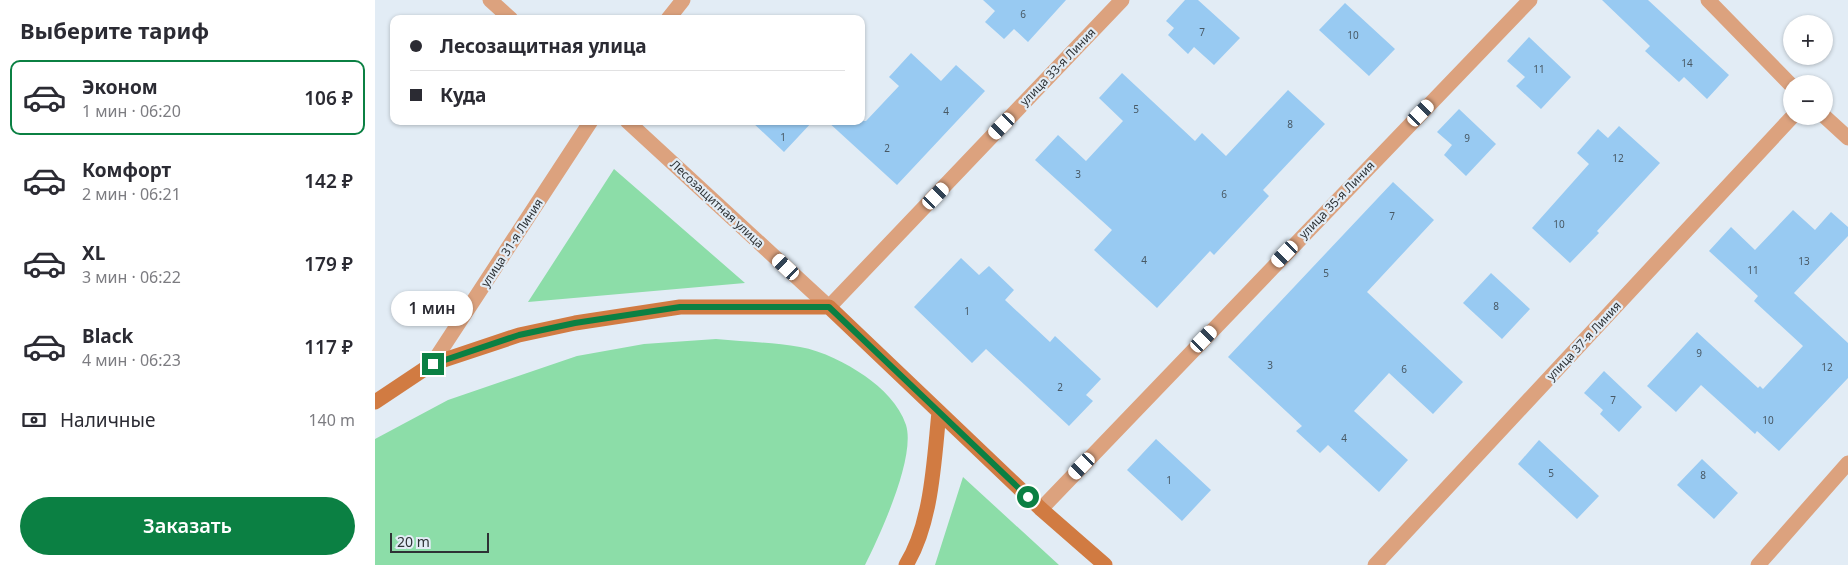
<!DOCTYPE html>
<html lang="ru">
<meta charset="utf-8">
<style>
:root{--surface:#fff;--page:#f2f2f3;--text:#2b2b33;--muted:#7c7c81;--line:#e1e1e2;--accent:#0b8043}
body{margin:0;font-family:"Noto Sans",sans-serif;background:var(--page);color:var(--text);height:100vh;display:flex;flex-direction:column;font-size:19px;white-space:nowrap}
*{box-sizing:border-box;margin:0}
p{font-size:16px;color:var(--muted)}
.icon{flex:none;width:28px;height:28px;fill:none;stroke:currentColor;stroke-width:2;stroke-linecap:round;stroke-linejoin:round}
.map{position:relative;flex:1;overflow:hidden}
.sheet{display:flex;flex-direction:column;background:var(--surface);width:375px}
.sheet>*{flex:none}
.hud{position:absolute;left:15px;top:15px;width:475px;height:110px;border-radius:10px;box-shadow:0 1px 4px #0004;display:grid;align-content:center;height:110px;padding:0 20px;background:var(--surface)}
.buttons{position:absolute;left:1408px;top:15px;display:grid;gap:10px}
.buttons a{display:grid;place-items:center;width:50px;height:50px;border-radius:50%;background:var(--surface);box-shadow:0 1px 4px #0004;font-size:25px}
.scale{position:absolute;left:15px;bottom:12px;width:99px;box-sizing:border-box;padding-left:5px;border:2px solid #2e3235;border-top:0;font-size:14px;line-height:18px;white-space:nowrap;color:#2e3235;-webkit-text-stroke:4px #e2ecf5;paint-order:stroke}
.end{position:absolute;width:22px;height:22px;margin:-11px;border:6px solid #0b8043;background:#fff;box-shadow:0 0 0 2px #fff}
.from{border-radius:50%}
.bubble{position:absolute;height:35px;border-radius:18px;background:var(--surface);box-shadow:0 1px 4px #0004;font-size:16px;font-weight:600;line-height:35px;text-align:center}
.car{position:absolute;width:15px;height:30px;margin:-15px -8px;border-radius:6px;box-shadow:0 0 4px 1px #0007;background:linear-gradient(#fff 24%,#345 0 40%,#fff 0 76%,#345 0 86%,#fff 0)}
.hud b{display:flex;align-items:center;gap:18px;height:48px;font-size:19px}
.hud b+b{border-top:1px solid var(--line)}
.hud i{width:12px;height:12px;background:var(--text)}
ul{padding:0;list-style:none}
li{display:flex;align-items:center;gap:15px;height:75px;margin:0 10px 8px;padding:0 10px;border:2px solid transparent;border-radius:10px}
li div{flex:1}
li b{display:block;font-size:19px}
li em{font-style:normal;font-weight:600}
li.current{border-color:var(--accent)}
li>.icon{width:45px;height:45px;stroke-width:1.5}
h2{padding:0 20px;font-size:22px;line-height:60px}
.pay{display:flex;align-items:center;gap:12px;height:55px;padding:0 20px;font-size:19px}
.pay p{margin-inline-start:auto}
.button{display:flex;gap:10px;margin-top:auto;padding:10px 20px}
.button a{flex:1;height:58px;border-radius:30px;background:var(--accent);color:#fff;font-size:20px;font-weight:600;line-height:58px;text-align:center}
main{display:flex;flex:1;min-height:0}
.map>svg:first-child{display:block}
.green{fill:#8cdda8}
.building{fill:#98caf2}
.lines{fill:none;stroke-linecap:round;stroke-linejoin:round}
.minor{stroke:#dca27e;stroke-width:15}
.tertiary{stroke:#dca27e;stroke-width:15}
.secondary{stroke:#d17b42;stroke-width:15}
.route{stroke:#0b8043;stroke-width:6}
.labels{text-anchor:middle;stroke-width:4.5;stroke-linejoin:round;paint-order:stroke}
.number-label{font-size:10px;fill:#485864}
.street-label{font-size:12px;fill:#2e3235;stroke:#e2ecf5}
</style>
<main>
<section class="sheet">
<h2>Выберите тариф</h2>
<ul>
<li class="current"><svg class="icon" aria-label="car" viewBox="0 0 24 24"><path d="M5 17H2v-5l4-1 3-4h7l3 4 3 1v5h-3M9 17h6M6 11h13"/><circle cx="7" cy="17" r="2"/><circle cx="17" cy="17" r="2"/></svg><div><b>Эконом</b><p>1 мин · 06:20</p></div><em>106 ₽</em></li>
<li><svg class="icon" aria-label="car" viewBox="0 0 24 24"><path d="M5 17H2v-5l4-1 3-4h7l3 4 3 1v5h-3M9 17h6M6 11h13"/><circle cx="7" cy="17" r="2"/><circle cx="17" cy="17" r="2"/></svg><div><b>Комфорт</b><p>2 мин · 06:21</p></div><em>142 ₽</em></li>
<li><svg class="icon" aria-label="car" viewBox="0 0 24 24"><path d="M5 17H2v-5l4-1 3-4h7l3 4 3 1v5h-3M9 17h6M6 11h13"/><circle cx="7" cy="17" r="2"/><circle cx="17" cy="17" r="2"/></svg><div><b>XL</b><p>3 мин · 06:22</p></div><em>179 ₽</em></li>
<li><svg class="icon" aria-label="car" viewBox="0 0 24 24"><path d="M5 17H2v-5l4-1 3-4h7l3 4 3 1v5h-3M9 17h6M6 11h13"/><circle cx="7" cy="17" r="2"/><circle cx="17" cy="17" r="2"/></svg><div><b>Black</b><p>4 мин · 06:23</p></div><em>117 ₽</em></li>
</ul>
<div class="pay"><svg class="icon" aria-label="cash" viewBox="0 0 24 24"><path d="M3 7h18v10H3z"/><circle cx="12" cy="12" r="2"/></svg>Наличные<p>140 m</p></div>
<div class="button"><a>Заказать</a></div>
</section>
<div class="map">
<svg width="1473" height="565" viewBox="0 0 1473 565">
<rect width="100%" height="100%" fill="#e2ecf5"/>
<path class="green" d="M 239,169 L 370,283 L 153,302 Z
M 341,339 C 369,342 398,342 425,347 C 448,351 471,363 490,376 C 507,388 524,404 531,425 C 541,457 505,535 490,565 L 0,565 L 0,439 L 73,400 L 202,356 L 269,344 Z
M 588,477 L 684,565 L 560,565 Z"/>
<path class="building" d="M 608,0 L 691,0 L 653,42 L 639,29 L 629,39 L 610,22 L 620,11 Z
M 810,0 L 823,0 L 865,38 L 839,65 L 819,47 L 813,54 L 793,35 L 799,28 L 791,21 Z
M 1227,0 L 1273,0 L 1354,75 L 1332,99 L 1309,77 L 1304,82 L 1270,51 L 1275,46 Z
M 970,3 L 1020,49 L 994,76 L 944,30 Z
M 1154,37 L 1196,77 L 1166,109 L 1141,86 L 1150,77 L 1132,61 Z
M 536,53 L 566,81 L 581,65 L 610,91 L 522,185 L 452,121 L 491,121 L 524,86 L 514,77 Z
M 747,73 L 820,141 L 827,133 L 851,156 L 913,90 L 950,124 L 888,190 L 894,196 L 839,255 L 835,251 L 782,308 L 719,250 L 737,230 L 660,160 L 683,135 L 711,161 L 748,121 L 724,98 Z
M 1084,109 L 1121,144 L 1091,176 L 1069,155 L 1077,145 L 1062,132 Z
M 376,121 L 438,121 L 409,152 Z
M 1244,126 L 1285,163 L 1222,231 L 1224,233 L 1195,263 L 1157,228 L 1214,164 L 1202,153 L 1223,129 L 1233,138 Z
M 1018,182 L 1059,220 L 992,292 L 1088,382 L 1058,414 L 1014,373 L 979,411 L 1033,460 L 1004,492 L 953,445 L 945,453 L 921,431 L 927,426 L 853,357 Z
M 1418,210 L 1440,230 L 1456,212 L 1473,227 L 1473,236 L 1419,293 L 1473,343 L 1473,378 L 1404,451 L 1382,431 L 1380,434 L 1326,385 L 1301,412 L 1272,386 L 1322,332 L 1383,388 L 1385,386 L 1388,389 L 1428,346 L 1379,301 L 1383,296 L 1334,251 L 1356,227 L 1380,250 Z
M 586,258 L 604,275 L 614,266 L 639,290 L 630,300 L 675,342 L 680,336 L 726,379 L 711,395 L 718,401 L 694,426 L 611,349 L 597,363 L 539,307 Z
M 1116,273 L 1155,309 L 1127,339 L 1088,303 Z
M 1229,371 L 1267,407 L 1244,432 L 1225,414 L 1228,410 L 1209,393 Z
M 781,439 L 836,490 L 807,521 L 752,470 Z
M 1164,440 L 1224,496 L 1202,519 L 1143,464 Z
M 1327,459 L 1363,493 L 1339,519 L 1302,485 Z"/>
<g class="lines">
<path class="minor" d="M 115,0 L 136,19
M 1333,0 L 1416,85
M 1449,116 L 1473,138
M 454,307 L 747,0
M 666,509 L 1155,0
M 1000,565 L 1418,116
M 1383,565 L 1473,463"/>
<path class="tertiary" d="M 293,19 L 308,0
M 252,121 L 454,307
M 57,364 L 216,121"/>
<path class="secondary" d="M 0,402 L 57,364 L 144,335 L 200,323 L 305,307 L 454,307 L 666,509 L 730,565
M 531,565 C 557,523 559,460 564,412"/>
</g>
<g class="lines">
<path class="route" d="M 58,364 L 144,335 L 200,323 L 305,307 L 454,307 L 653,497"/>
</g>
<g class="labels">
<g class="number-label">
<text x="648" y="18">6</text>
<text x="827" y="36">7</text>
<text x="978" y="39">10</text>
<text x="1312" y="67">14</text>
<text x="1164" y="73">11</text>
<text x="761" y="113">5</text>
<text x="571" y="115">4</text>
<text x="915" y="128">8</text>
<text x="408" y="141">1</text>
<text x="1092" y="142">9</text>
<text x="512" y="152">2</text>
<text x="1243" y="162">12</text>
<text x="703" y="178">3</text>
<text x="849" y="198">6</text>
<text x="1017" y="220">7</text>
<text x="1184" y="228">10</text>
<text x="769" y="264">4</text>
<text x="1429" y="265">13</text>
<text x="1378" y="274">11</text>
<text x="951" y="277">5</text>
<text x="1121" y="310">8</text>
<text x="592" y="315">1</text>
<text x="1324" y="357">9</text>
<text x="895" y="369">3</text>
<text x="1452" y="371">12</text>
<text x="1029" y="373">6</text>
<text x="685" y="391">2</text>
<text x="1238" y="404">7</text>
<text x="1393" y="424">10</text>
<text x="969" y="442">4</text>
<text x="1176" y="477">5</text>
<text x="1328" y="479">8</text>
<text x="794" y="484">1</text>
</g>
<g class="street-label">
<text transform="translate(683 67) rotate(-46)" y="4">улица 33-я Линия</text>
<text transform="translate(962 200) rotate(-46)" y="4">улица 35-я Линия</text>
<text transform="translate(342 204) rotate(43)" y="4">Лесозащитная улица</text>
<text transform="translate(137 243) rotate(-57)" y="4">улица 31-я Линия</text>
<text transform="translate(1209 341) rotate(-47)" y="4">улица 37-я Линия</text>
</g>
</g>
</svg>
<div class="buttons">
<a>+</a>
<a>−</a>
</div>
<div class="scale">20 m</div>
<i class="end from" style="left:653px;top:497px"></i>
<i class="end" style="left:58px;top:364px"></i>
<div class="bubble" style="left:16px;top:291px;width:82px">1 мин</div>
<i class="car" style="left:1046px;top:113px;rotate:44deg"></i>
<i class="car" style="left:627px;top:126px;rotate:224deg"></i>
<i class="car" style="left:561px;top:196px;rotate:44deg"></i>
<i class="car" style="left:910px;top:254px;rotate:224deg"></i>
<i class="car" style="left:411px;top:267px;rotate:313deg"></i>
<i class="car" style="left:829px;top:339px;rotate:44deg"></i>
<i class="car" style="left:707px;top:466px;rotate:224deg"></i>
<div class="hud">
<b><i class="from"></i>Лесозащитная улица</b>
<b><i></i>Куда</b>
</div>
</div>
</main>
